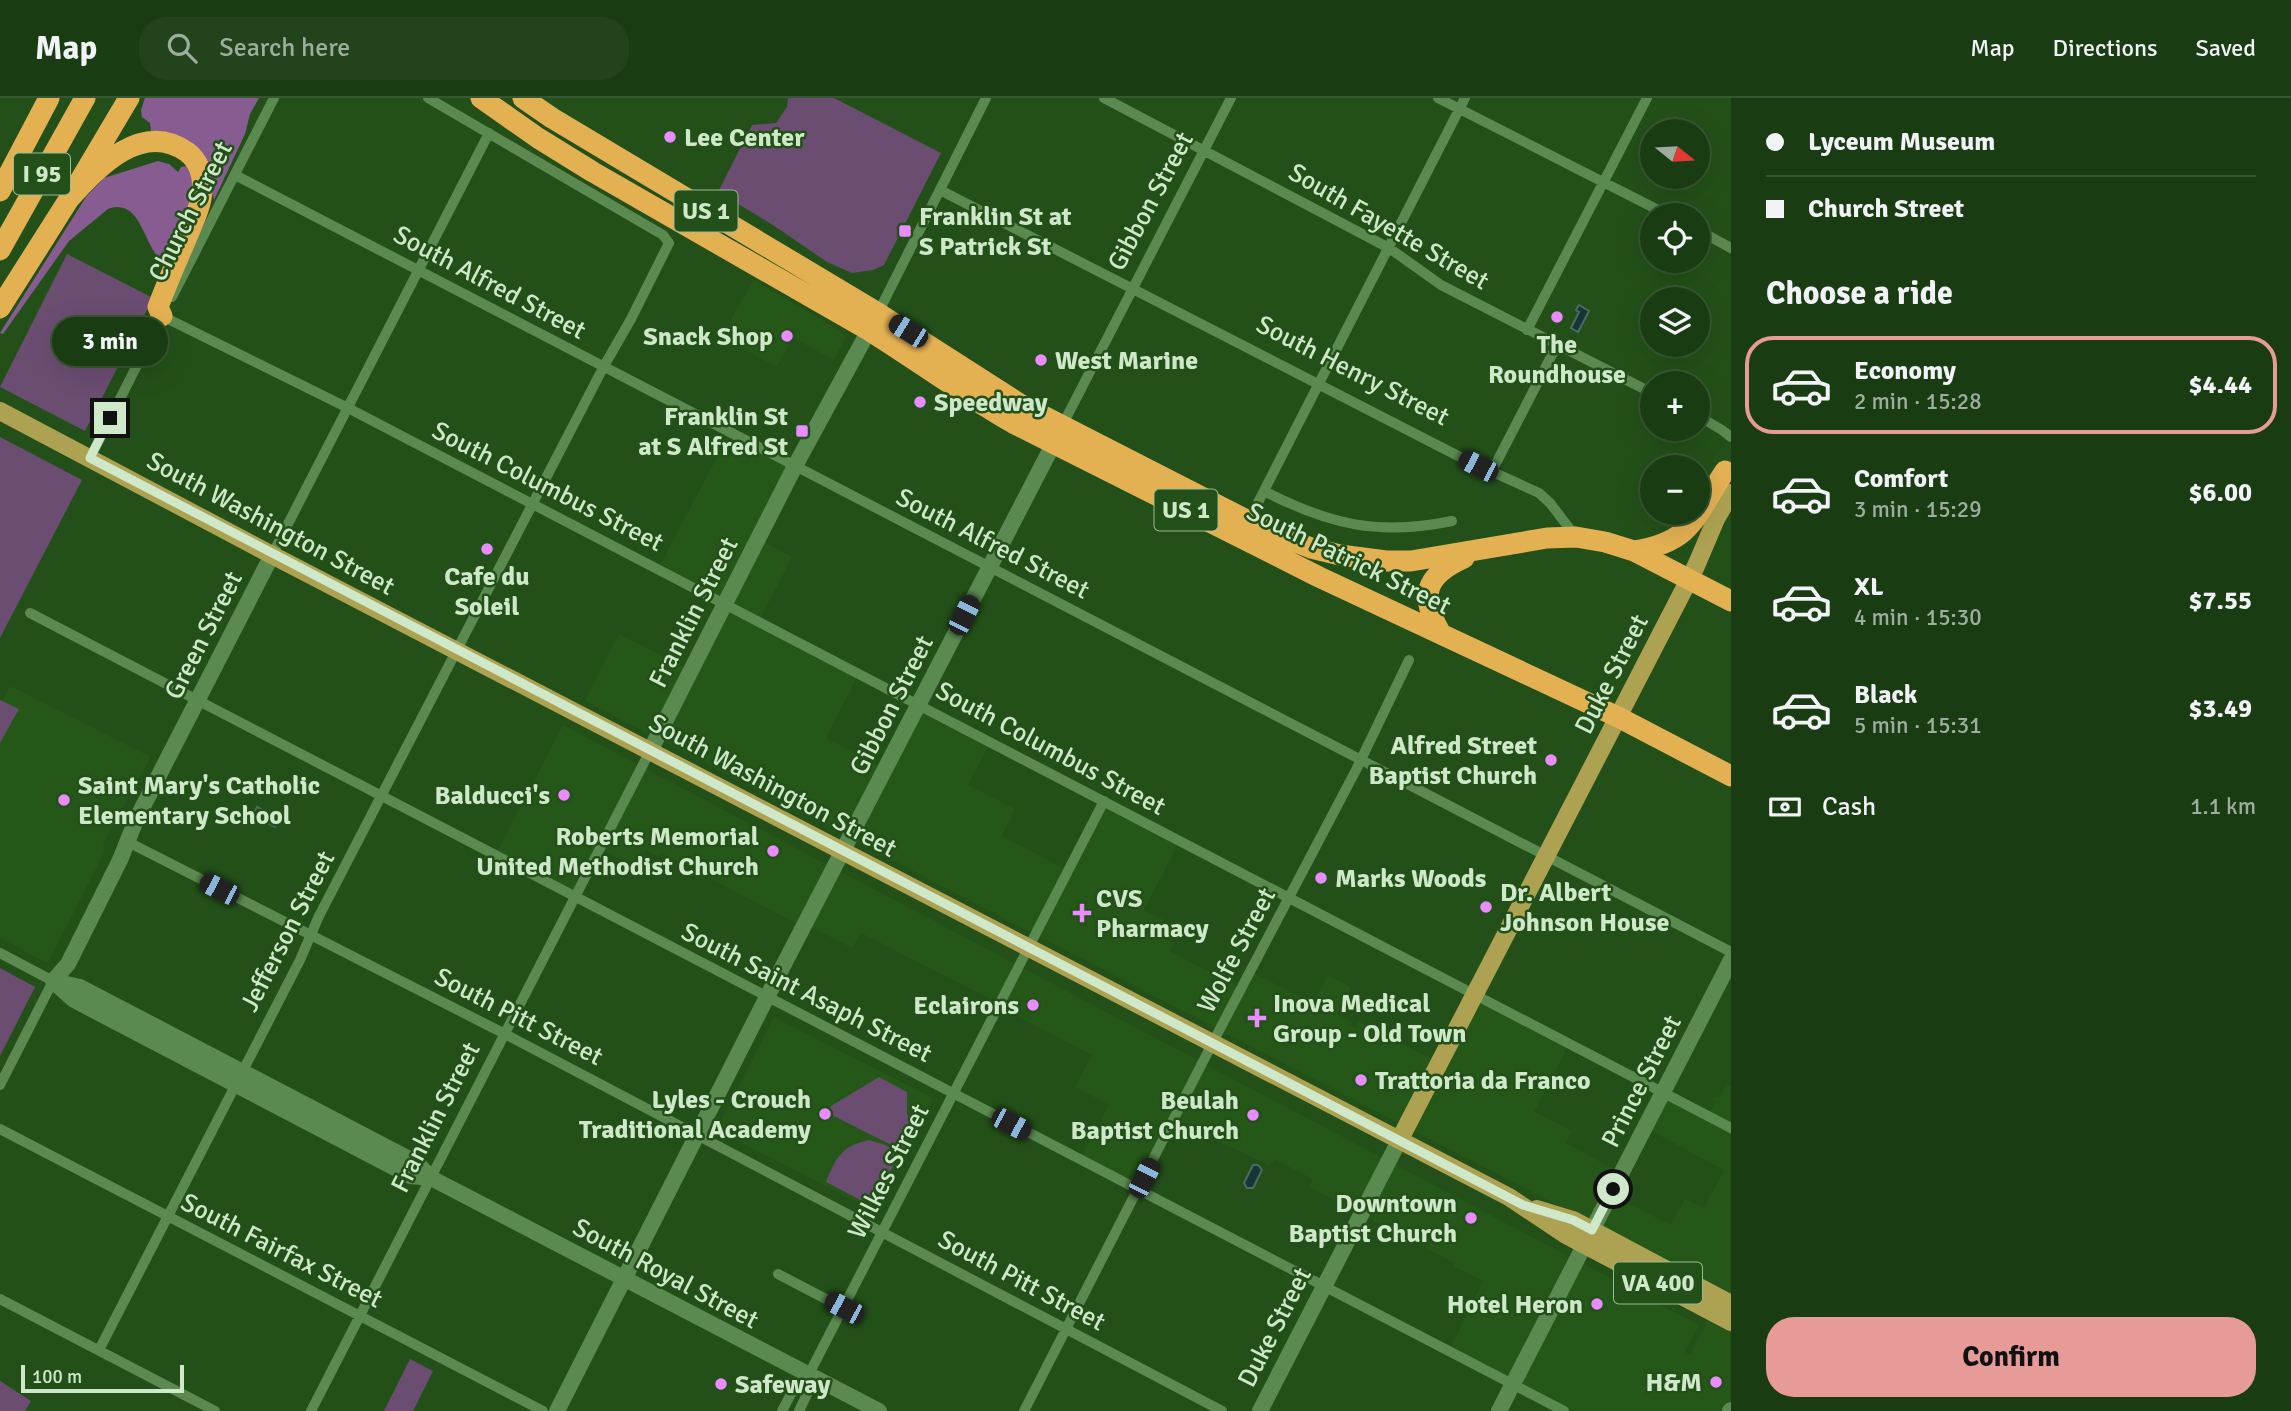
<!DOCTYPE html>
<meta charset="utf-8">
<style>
:root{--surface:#1a3c13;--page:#23431c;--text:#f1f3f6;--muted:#9fada0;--line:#385633;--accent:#e69b98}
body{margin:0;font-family:Signika,sans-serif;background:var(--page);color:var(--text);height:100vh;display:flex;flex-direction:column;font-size:26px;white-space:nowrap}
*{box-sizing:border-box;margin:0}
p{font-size:23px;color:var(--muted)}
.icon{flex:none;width:38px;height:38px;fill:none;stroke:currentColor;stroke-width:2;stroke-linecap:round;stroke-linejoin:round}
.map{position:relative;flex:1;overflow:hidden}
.panel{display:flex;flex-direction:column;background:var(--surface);width:560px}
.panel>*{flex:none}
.guide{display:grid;align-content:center;height:154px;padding:0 35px;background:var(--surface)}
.needle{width:46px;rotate:108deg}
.buttons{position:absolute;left:1640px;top:21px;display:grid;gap:14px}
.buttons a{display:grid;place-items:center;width:70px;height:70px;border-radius:50%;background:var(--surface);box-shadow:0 7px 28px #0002,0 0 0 2px var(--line);font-size:35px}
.scale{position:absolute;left:21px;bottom:18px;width:163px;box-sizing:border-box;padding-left:7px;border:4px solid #cfe8ca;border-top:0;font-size:19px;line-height:24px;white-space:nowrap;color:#cfe8ca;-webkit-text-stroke:5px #235019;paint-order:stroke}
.end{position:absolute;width:32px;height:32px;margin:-16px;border:9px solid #cfe8ca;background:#111;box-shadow:0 0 0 4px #111}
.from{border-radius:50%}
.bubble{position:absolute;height:49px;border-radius:24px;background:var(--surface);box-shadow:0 7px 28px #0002,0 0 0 2px var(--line);font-size:23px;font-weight:700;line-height:49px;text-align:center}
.car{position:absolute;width:21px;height:42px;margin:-21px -10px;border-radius:9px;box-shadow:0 0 5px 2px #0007;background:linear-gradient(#222 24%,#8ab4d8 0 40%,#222 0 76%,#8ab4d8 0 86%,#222 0)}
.guide b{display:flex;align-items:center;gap:24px;height:66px;font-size:26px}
.guide b+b{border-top:2px solid var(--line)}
.guide i{width:18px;height:18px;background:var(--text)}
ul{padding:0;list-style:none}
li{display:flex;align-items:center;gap:21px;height:98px;margin:0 14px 10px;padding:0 21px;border:4px solid transparent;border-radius:28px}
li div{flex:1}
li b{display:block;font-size:26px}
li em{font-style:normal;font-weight:700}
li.current{border-color:var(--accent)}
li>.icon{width:63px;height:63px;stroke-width:1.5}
h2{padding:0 35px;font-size:32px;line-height:84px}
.pay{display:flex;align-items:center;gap:18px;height:77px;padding:0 35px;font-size:26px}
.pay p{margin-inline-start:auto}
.primary-button{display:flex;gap:14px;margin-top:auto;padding:14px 35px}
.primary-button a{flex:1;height:80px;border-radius:28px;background:var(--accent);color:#111;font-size:28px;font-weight:700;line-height:80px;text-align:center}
header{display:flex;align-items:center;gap:42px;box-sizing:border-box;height:98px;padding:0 35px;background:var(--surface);border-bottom:2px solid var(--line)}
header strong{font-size:33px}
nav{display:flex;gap:38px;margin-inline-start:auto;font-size:24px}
.search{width:490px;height:63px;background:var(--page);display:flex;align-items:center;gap:18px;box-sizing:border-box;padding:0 24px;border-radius:28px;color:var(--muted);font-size:26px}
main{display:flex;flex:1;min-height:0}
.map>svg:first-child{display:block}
.built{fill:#245718}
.green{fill:#6b4d72}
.forest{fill:#875c90}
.water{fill:#163536;stroke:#4e6b62;stroke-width:2}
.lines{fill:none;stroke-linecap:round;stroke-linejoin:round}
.street{stroke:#5b8a51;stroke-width:10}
.secondary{stroke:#5b8a51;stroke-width:16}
.primary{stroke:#ada152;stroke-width:18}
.highway{stroke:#e4b152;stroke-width:21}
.route{stroke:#cfe8ca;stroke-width:9}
.poi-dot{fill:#e98dfe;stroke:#235019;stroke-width:2.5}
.labels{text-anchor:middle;stroke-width:5;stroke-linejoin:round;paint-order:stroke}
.shield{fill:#235019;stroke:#9bba95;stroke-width:2}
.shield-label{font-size:24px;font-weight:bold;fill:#cfe8ca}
.poi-label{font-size:26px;font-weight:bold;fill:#cfe8ca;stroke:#235019;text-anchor:start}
.street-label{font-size:26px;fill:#cfe8ca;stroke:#235019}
</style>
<header>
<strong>Map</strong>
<div class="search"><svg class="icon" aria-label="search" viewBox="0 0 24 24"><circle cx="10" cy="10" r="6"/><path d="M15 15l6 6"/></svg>Search here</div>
<nav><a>Map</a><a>Directions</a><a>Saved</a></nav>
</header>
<main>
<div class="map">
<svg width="1731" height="1313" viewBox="0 0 1731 1313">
<rect width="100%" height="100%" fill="#235019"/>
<path class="built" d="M 754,182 L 840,233 L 846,239 L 834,262 L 793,240 L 777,269 L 721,239 Z
M 731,333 L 797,368 L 760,442 L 792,459 L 759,523 L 859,575 L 826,640 L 886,671 L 920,606 L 991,643 L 968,687 L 1015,711 L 1002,738 L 1069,773 L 1105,703 L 1180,742 L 1144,812 L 1164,822 L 1158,836 L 1174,845 L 1170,853 L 1242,891 L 1252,874 L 1314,906 L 1328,877 L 1351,889 L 1337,916 L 1352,924 L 1351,928 L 1355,930 L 1358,923 L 1440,965 L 1476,896 L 1570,945 L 1534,1014 L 1572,1033 L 1566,1045 L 1621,1075 L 1610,1096 L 1671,1127 L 1685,1101 L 1704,1110 L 1724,1072 L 1644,1029 L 1663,994 L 1708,1017 L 1715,1004 L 1712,1002 L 1715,998 L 1717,999 L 1722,995 L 1726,986 L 1731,988 L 1731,1313 L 1565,1313 L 1449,1253 L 1483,1183 L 1454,1168 L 1455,1165 L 1309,1089 L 1313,1081 L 1307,1078 L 1274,1061 L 1270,1068 L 1230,1048 L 1229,1049 L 1176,1020 L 1139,1092 L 1080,1061 L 1109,1007 L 1075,989 L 1092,957 L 999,909 L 1000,906 L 861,835 L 852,850 L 807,827 L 805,830 L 661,755 L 659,759 L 646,752 L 637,770 L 601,752 L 577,799 L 496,756 L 563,627 L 1699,1227 L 1685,1254 L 1690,1257 L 1716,1207 L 1721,1192 L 585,603 L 619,536 L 692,573 L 726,506 L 658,471 Z
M 10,588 L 151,659 L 103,746 L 105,753 L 49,863 L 45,864 L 0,840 L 0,607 Z
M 774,919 L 933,1000 L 875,1113 L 716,1032 Z"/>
<path class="green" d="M 788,0 L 834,0 L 941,55 L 884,167 L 873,172 L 852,175 L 827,164 L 773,127 L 718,94 L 752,27 L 776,25 L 787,9 Z
M 67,156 L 153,200 L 85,333 L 0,289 Z
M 0,339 L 82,382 L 0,540 Z
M 0,602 L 19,611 L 0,645 Z
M 0,870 L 35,889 L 0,958 Z
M 879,979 L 907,994 L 907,1016 L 914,1028 L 913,1034 L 903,1053 L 828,1015 L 831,1008 Z
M 869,1042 L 883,1046 L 900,1055 L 872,1108 L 826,1084 C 836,1059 842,1048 869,1042 Z
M 410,1261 L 433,1273 L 413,1313 L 384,1313 Z
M 0,1283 L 31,1303 L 25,1313 L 0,1313 Z"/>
<path class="forest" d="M 145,0 L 259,0 L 250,16 L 245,36 L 214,102 L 209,81 L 151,33 L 150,25 L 142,19 L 141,12 Z
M 158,63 L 169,66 L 178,74 L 181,69 L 186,68 L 193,73 C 198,103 177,134 165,162 L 160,161 C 143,145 140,99 108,111 L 69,143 L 3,236 L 0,235 L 86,99 L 104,80 Z"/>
<path class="water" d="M 1579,207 L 1589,213 L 1578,234 L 1571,230 L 1579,214 L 1576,212 Z
M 257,709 L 280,721 L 275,729 L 253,717 Z
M 1253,1067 L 1258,1067 L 1262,1072 L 1253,1090 L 1247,1090 L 1244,1085 Z"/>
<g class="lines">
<path class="street" d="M 1104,0 L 1389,150 L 1441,187 L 1652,295
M 1438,0 L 1668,117
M 235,77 L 1731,854
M 940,92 L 1464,361 L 1539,395 L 1550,405 L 1576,439
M 1698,132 L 1731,150
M 172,199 L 274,0
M 878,215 L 986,0
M 162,218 L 348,310 L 1731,1030
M 1527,232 L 1647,0
M 1698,318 L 1722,332 L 1731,339
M 1062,328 L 1231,0
M 90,360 L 163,216
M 1491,375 L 1557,247
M 1264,393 C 1330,427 1379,438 1452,423
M 1248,424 L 1465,0
M 272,457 L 489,35
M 30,515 L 1564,1313
M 128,744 L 505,936 L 1222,1313
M 0,855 L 53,883 L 0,987
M 0,1031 L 543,1313
M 778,1176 L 843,1210
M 0,1201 L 215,1313
M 99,1252 L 300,862 L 319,818 L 604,268 L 631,221 L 669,145 L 663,137 L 428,0
M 311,1313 L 650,653
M 782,1313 L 795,1288 L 809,1276 L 1104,703
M 799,1313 L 808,1294 L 809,1276
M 1024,1313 L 1213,944 L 1356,672 L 1409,562"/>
<path class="secondary" d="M 650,653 L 795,368 L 874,223
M 53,883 L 80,889 L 417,1065 L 431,1080 L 879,1313
M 53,883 L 68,866 L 120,762 L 136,722 L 272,457
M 56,886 L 74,902 L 410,1078 L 431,1080
M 557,1313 L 767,899 L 1058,337
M 1260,1313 L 1400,1041
M 1499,1313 L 1731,862
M 1730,1313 L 1731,1312"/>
<path class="primary" d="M 0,313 L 272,457 L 1509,1099 L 1566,1137 L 1731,1224
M 1400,1041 L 1696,468 L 1716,421 L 1731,395
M 1537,1111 L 1573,1122 L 1731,1206"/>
<path class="highway" d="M 481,0 L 538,40 L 593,74 L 870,233 C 918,263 964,297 1013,325 L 1319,479 L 1618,619 L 1731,678
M 523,0 L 552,20 L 878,215 L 1020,306 L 1268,433 L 1311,450 L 1340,457 L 1386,463 L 1411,463 L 1547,440 L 1576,439 L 1605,444 L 1634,453 L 1731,503
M 0,93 L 49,0
M 69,101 C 98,69 142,22 187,54 C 199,63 204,78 202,93 C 201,109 193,124 187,139 C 177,162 167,185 158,209 L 162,218
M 0,152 L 85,0
M 0,210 L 69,101 L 129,0
M 1634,453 C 1693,444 1695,418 1725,373
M 1441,536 C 1419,498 1424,478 1464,460"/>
</g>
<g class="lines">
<path class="route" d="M 110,320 L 90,360 L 1523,1107 L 1573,1122 L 1592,1132 L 1613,1091"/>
</g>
<g class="poi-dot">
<circle cx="670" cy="39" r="7"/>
<rect x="898" y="126" width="14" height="14" rx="3.5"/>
<circle cx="1557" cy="219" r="7"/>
<circle cx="787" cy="238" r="7"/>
<circle cx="1041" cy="262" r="7"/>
<circle cx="920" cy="304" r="7"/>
<rect x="795" y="326" width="14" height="14" rx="3.5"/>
<circle cx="487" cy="451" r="7"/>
<circle cx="1551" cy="662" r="7"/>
<circle cx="564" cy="697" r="7"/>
<circle cx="64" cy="702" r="7"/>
<circle cx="773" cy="753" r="7"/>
<circle cx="1321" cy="780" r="7"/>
<circle cx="1486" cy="809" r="7"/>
<path d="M1078.5 804.5h7v7h7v7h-7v7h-7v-7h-7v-7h7z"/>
<circle cx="1033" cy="907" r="7"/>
<path d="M1253.5 909.5h7v7h7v7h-7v7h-7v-7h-7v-7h7z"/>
<circle cx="1361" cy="982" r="7"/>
<circle cx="825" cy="1016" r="7"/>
<circle cx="1253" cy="1017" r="7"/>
<circle cx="1471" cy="1120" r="7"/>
<circle cx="1597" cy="1206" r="7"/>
<circle cx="1716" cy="1284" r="7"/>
<circle cx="721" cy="1286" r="7"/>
</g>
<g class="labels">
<g class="shield">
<rect x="14" y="55.5" width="56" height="41" rx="5"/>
<rect x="674.5" y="92.5" width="63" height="41" rx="5"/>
<rect x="1154.5" y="391.5" width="63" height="41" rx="5"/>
<rect x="1614" y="1164.5" width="88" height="41" rx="5"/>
</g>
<g class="shield-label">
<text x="42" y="84">I 95</text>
<text x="706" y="121">US 1</text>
<text x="1186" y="420">US 1</text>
<text x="1658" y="1193">VA 400</text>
</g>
<g class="poi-label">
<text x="684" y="48">Lee Center</text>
<text x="919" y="127">Franklin St at<tspan x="919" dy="30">S Patrick St</tspan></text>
<text x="773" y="247" text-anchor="end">Snack Shop</text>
<text x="1557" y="255" text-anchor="middle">The<tspan x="1557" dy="30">Roundhouse</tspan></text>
<text x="1055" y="271">West Marine</text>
<text x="934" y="313">Speedway</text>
<text x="788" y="327" text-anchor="end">Franklin St<tspan x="788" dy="30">at S Alfred St</tspan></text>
<text x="487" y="487" text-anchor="middle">Cafe du<tspan x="487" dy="30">Soleil</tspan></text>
<text x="1537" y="656" text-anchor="end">Alfred Street<tspan x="1537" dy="30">Baptist Church</tspan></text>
<text x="78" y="696">Saint Mary's Catholic<tspan x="78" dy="30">Elementary School</tspan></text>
<text x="550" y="706" text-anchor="end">Balducci's</text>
<text x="759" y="747" text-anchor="end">Roberts Memorial<tspan x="759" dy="30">United Methodist Church</tspan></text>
<text x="1335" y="789">Marks Woods</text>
<text x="1500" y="803">Dr. Albert<tspan x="1500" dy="30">Johnson House</tspan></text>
<text x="1096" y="809">CVS<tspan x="1096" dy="30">Pharmacy</tspan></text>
<text x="1273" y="914">Inova Medical<tspan x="1273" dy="30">Group - Old Town</tspan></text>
<text x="1019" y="916" text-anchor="end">Eclairons</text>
<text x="1375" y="991">Trattoria da Franco</text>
<text x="811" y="1010" text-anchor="end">Lyles - Crouch<tspan x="811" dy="30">Traditional Academy</tspan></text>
<text x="1239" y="1011" text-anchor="end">Beulah<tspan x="1239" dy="30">Baptist Church</tspan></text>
<text x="1457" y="1114" text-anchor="end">Downtown<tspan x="1457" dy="30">Baptist Church</tspan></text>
<text x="1583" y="1215" text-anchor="end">Hotel Heron</text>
<text x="1702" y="1293" text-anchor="end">H&amp;M</text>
<text x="735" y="1295">Safeway</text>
</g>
<g class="street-label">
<text transform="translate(1150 103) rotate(-62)" y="9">Gibbon Street</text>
<text transform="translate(190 113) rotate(-63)" y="9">Church Street</text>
<text transform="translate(1389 128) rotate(30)" y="9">South Fayette Street</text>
<text transform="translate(490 184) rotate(28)" y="9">South Alfred Street</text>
<text transform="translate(1353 272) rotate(27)" y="9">South Henry Street</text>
<text transform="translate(548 388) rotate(27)" y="9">South Columbus Street</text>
<text transform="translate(271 425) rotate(28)" y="9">South Washington Street</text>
<text transform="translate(993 445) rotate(27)" y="9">South Alfred Street</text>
<text transform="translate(1349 460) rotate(26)" y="9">South Patrick Street</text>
<text transform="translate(693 514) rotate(-63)" y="9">Franklin Street</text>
<text transform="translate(203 537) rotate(-63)" y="9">Green Street</text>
<text transform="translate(1611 576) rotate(-63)" y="9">Duke Street</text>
<text transform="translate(891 607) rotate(-63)" y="9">Gibbon Street</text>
<text transform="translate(1051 650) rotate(28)" y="9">South Columbus Street</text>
<text transform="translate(773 687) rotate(28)" y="9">South Washington Street</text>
<text transform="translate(287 833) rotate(-63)" y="9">Jefferson Street</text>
<text transform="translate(1236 852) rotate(-62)" y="9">Wolfe Street</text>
<text transform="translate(807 894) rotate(27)" y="9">South Saint Asaph Street</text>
<text transform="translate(519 918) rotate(27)" y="9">South Pitt Street</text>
<text transform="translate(1641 983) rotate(-63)" y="9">Prince Street</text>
<text transform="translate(435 1019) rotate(-63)" y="9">Franklin Street</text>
<text transform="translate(888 1073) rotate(-63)" y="9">Wilkes Street</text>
<text transform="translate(282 1152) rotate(27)" y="9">South Fairfax Street</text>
<text transform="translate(666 1175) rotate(28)" y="9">South Royal Street</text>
<text transform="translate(1022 1182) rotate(28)" y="9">South Pitt Street</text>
<text transform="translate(1274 1229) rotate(-63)" y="9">Duke Street</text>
</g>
</g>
</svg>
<div class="buttons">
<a><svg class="needle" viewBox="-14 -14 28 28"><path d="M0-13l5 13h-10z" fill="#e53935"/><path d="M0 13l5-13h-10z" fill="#9fada0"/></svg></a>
<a><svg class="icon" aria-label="locate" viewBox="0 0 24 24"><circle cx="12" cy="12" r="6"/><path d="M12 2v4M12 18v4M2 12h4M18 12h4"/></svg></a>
<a><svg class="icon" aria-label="layers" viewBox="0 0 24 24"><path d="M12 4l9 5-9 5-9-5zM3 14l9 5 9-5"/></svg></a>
<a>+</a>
<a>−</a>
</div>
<div class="scale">100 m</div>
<i class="end from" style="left:1613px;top:1091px"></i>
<i class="end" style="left:110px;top:320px"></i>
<div class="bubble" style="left:52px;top:219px;width:116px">3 min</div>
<i class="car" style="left:908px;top:233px;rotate:302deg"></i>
<i class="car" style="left:1478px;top:368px;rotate:297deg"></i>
<i class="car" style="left:964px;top:517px;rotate:27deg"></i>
<i class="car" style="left:219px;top:791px;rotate:297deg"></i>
<i class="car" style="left:1011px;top:1026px;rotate:118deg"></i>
<i class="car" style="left:1144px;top:1080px;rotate:27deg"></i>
<i class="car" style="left:844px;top:1210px;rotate:298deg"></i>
</div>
<section class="panel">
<div class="guide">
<b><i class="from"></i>Lyceum Museum</b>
<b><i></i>Church Street</b>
</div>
<h2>Choose a ride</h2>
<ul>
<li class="current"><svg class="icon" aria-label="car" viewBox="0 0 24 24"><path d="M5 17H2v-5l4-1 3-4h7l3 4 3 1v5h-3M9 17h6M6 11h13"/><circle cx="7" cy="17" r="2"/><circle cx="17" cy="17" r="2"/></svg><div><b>Economy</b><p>2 min · 15:28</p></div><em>$4.44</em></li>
<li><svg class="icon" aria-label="car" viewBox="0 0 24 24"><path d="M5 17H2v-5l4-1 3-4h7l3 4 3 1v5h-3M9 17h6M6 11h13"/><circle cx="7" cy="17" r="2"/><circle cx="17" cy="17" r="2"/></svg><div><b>Comfort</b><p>3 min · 15:29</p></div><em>$6.00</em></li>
<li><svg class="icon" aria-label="car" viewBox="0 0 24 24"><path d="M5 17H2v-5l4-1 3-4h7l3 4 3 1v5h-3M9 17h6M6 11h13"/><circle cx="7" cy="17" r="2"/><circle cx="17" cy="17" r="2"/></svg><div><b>XL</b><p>4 min · 15:30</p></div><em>$7.55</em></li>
<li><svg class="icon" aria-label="car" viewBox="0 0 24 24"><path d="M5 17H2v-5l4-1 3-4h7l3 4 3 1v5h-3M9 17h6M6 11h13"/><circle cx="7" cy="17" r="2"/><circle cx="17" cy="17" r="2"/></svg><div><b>Black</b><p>5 min · 15:31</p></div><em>$3.49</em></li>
</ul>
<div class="pay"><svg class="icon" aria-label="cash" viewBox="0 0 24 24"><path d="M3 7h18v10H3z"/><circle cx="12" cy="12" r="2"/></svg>Cash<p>1.1 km</p></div>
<div class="primary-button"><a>Confirm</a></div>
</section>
</main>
